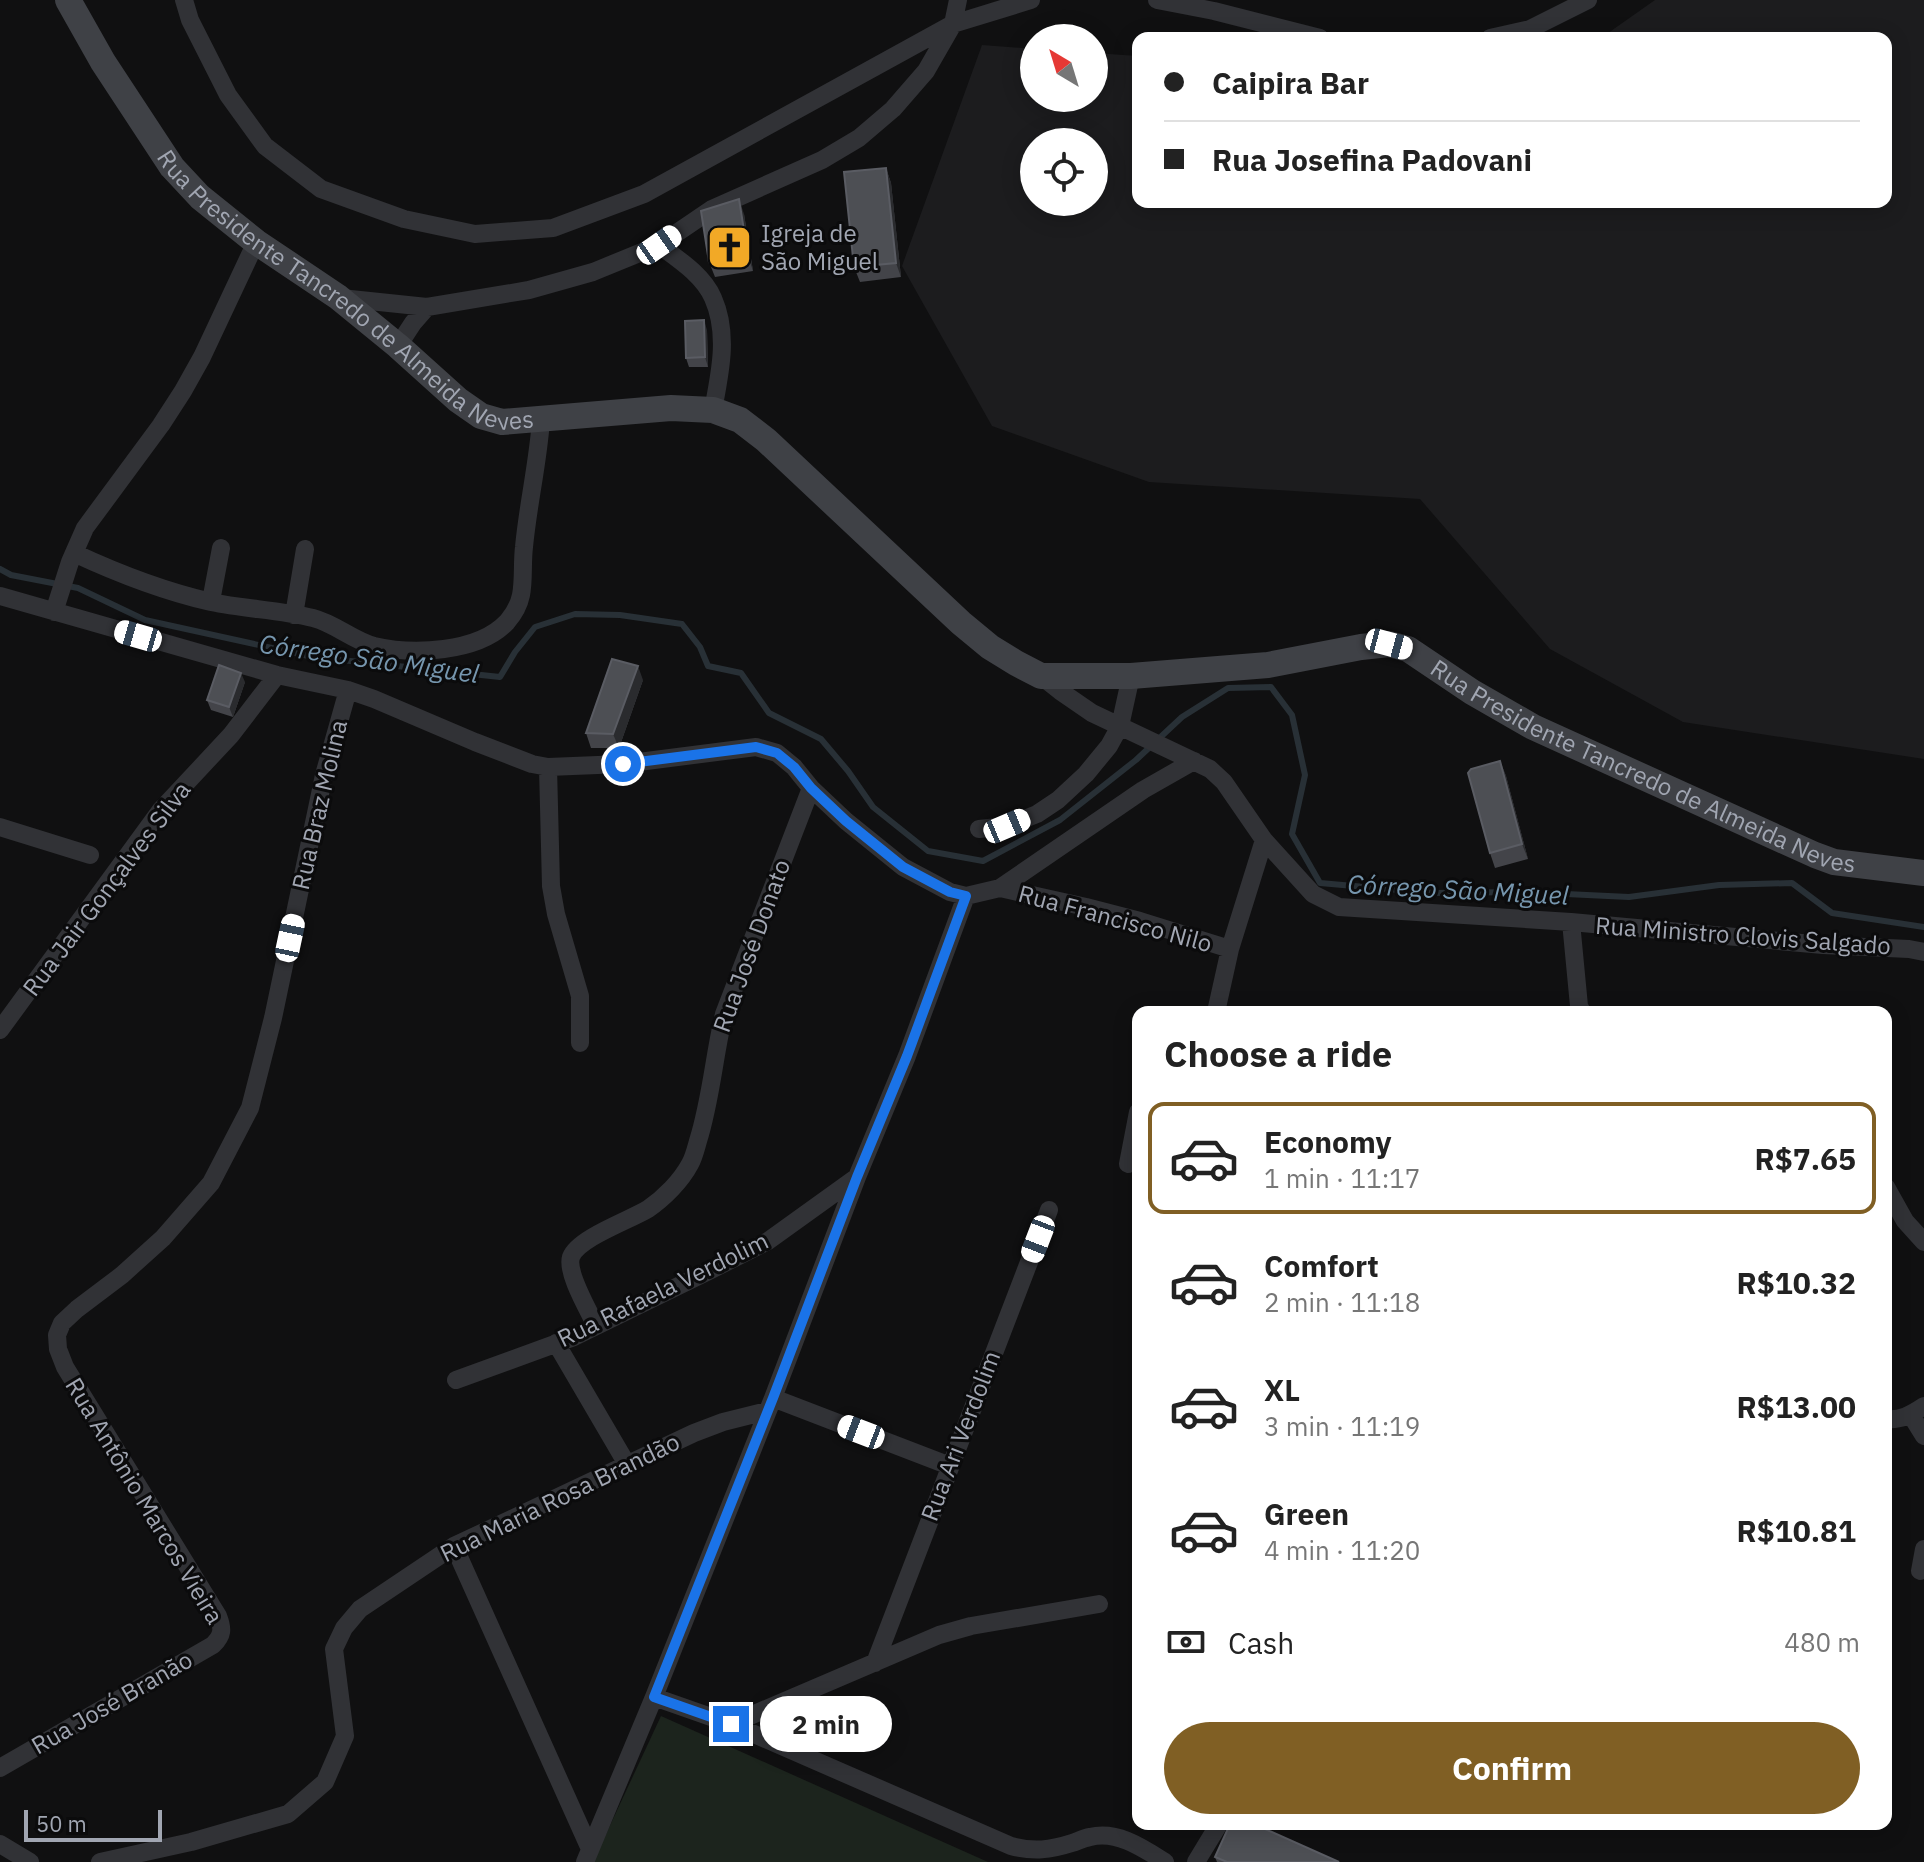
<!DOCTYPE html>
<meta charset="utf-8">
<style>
:root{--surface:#fff;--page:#f6f6f6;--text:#222;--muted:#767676;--line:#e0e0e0;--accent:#805f24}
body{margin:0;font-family:"IBM Plex Sans",sans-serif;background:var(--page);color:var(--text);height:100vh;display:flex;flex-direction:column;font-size:30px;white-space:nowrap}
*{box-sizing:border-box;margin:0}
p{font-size:26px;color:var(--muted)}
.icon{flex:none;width:44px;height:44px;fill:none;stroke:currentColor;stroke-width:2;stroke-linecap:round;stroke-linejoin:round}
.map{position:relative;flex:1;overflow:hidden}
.details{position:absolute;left:1132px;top:1006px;width:760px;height:824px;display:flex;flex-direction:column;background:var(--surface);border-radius:16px;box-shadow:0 4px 20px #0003}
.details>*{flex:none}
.guide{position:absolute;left:1132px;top:32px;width:760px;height:176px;border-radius:16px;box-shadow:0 4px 20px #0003;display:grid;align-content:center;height:176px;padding:0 32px;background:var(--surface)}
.needle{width:52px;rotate:322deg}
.tools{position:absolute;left:1020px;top:24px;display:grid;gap:16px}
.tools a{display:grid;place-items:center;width:88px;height:88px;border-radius:50%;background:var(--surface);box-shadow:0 4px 20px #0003;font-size:40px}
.scale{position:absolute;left:24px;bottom:20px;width:138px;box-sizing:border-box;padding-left:8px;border:4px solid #a1a6b2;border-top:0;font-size:22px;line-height:28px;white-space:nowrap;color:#a1a6b2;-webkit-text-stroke:6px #0b0b0c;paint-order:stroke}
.end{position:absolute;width:36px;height:36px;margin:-18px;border:10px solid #1a73e8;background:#fff;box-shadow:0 0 0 4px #fff}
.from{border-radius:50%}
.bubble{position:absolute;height:56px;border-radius:28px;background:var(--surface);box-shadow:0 4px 20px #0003;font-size:26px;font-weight:700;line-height:56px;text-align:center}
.car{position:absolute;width:24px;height:48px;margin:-24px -12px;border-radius:10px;box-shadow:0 0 6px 2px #0007;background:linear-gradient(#fff 24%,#345 0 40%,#fff 0 76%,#345 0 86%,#fff 0)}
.guide b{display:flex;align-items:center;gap:28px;height:76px;font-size:30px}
.guide b+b{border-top:2px solid var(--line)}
.guide i{width:20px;height:20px;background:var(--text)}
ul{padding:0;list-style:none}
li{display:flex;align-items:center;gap:24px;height:112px;margin:0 16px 12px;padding:0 16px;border:4px solid transparent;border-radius:16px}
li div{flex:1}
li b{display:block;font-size:30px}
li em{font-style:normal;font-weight:700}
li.selected{border-color:var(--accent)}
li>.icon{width:72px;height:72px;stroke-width:1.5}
h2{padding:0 32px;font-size:36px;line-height:96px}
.pay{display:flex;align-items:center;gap:20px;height:88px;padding:0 32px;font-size:30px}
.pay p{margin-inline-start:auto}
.action{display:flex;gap:16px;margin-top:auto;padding:16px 32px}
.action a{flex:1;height:92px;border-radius:48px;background:var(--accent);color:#fff;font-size:32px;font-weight:700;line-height:92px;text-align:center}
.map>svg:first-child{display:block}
.built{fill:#1c1c1e;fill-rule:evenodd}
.green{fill:#1c241d}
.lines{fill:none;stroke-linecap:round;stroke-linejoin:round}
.stream{stroke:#283036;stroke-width:6}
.street{stroke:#313236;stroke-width:18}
.secondary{stroke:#3f4146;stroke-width:26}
.wall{fill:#434449}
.shaded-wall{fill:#2a2b2e}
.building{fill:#4d4f54;stroke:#5a5c63;stroke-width:2}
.route{stroke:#1a73e8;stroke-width:10}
.labels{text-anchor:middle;stroke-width:6;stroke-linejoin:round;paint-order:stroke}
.poi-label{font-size:24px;fill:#a1a6b2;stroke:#0b0b0c;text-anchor:start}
.street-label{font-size:24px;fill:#a1a6b2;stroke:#0b0b0c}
.water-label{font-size:26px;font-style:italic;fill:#7696ae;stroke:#0b0b0c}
</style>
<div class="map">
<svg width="1924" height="1862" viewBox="0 0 1924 1862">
<rect width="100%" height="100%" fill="#101011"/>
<path class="built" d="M 1655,0 L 1924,0 L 1924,759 L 1683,722 L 1550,649 L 1420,499 L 1149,482 L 992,426 L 902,266 L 982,45 L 1034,49 L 1034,98 L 1094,98 L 1094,53 L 1138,56 L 1138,202 L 1886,202 L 1886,38 L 1601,38 ZM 1034,142 L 1094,142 L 1094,202 L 1034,202 Z"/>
<path class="green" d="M 661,1716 L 988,1862 L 593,1862 Z"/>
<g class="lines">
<path class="stream" d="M 0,569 L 11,575 L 78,588 L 145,620 L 313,657 L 500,677 L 515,652 L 535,627 L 575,614 L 620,615 L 682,624 L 700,647 L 708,666 L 741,673 L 769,713 L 821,739 L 848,771 L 873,807 L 928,851 L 983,861 L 1060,820 L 1136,760 L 1182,717 L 1228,688 L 1271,687 L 1292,715 L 1305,775 L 1292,834 L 1320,883 L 1433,893 L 1522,892 L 1629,897 L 1719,885 L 1792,883 L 1832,913 L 1924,927"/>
<path class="street" d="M 184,0 L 190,20 L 228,95 L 265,146 L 321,189 L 404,219 L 475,234 L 553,228 L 644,194 L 953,24 L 1031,0
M 1157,0 L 1214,11 L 1320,38
M 1490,38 L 1530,29 L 1588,0
M 659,245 C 678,259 703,275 713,298 C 729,334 720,373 713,410
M 341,298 L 427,307 L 529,290 L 593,272 L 659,245 L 712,209 L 822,160 L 859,138 L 893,109 L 926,71 L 953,24 L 958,0
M 398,346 L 413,323 L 427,307
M 74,553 C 119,574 163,591 211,602 C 245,609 280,610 313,618 C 336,624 352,640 374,646 C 412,655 478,653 507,622 C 513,615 519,605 521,595 C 524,580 522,563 524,547 C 528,504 538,463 541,420
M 0,596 L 277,675 L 348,690 L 374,699 L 475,742 L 532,764 L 548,767 L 623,764 L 756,747 L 777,753 L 794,767 L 811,788 L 846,821 L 903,867 L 950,892 L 966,896 L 1000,888 L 1143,790 L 1194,761
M 211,601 L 221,548
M 54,612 L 70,562 L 85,528 L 161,425 L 183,391 L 202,357 L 256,242
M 294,615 L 305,549
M 1041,676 L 1060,691 L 1092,713 L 1210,769 L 1224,782 L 1264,840 L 1313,894 L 1339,907 L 1571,922 L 1823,945 L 1909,949 L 1924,952
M 548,767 L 551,886 L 556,914 L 580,996 L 580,1043
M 0,827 L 90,855
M 979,829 L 1007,826 L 1037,814 L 1058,800 L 1086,774 L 1109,746 L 1120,726 L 1131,676
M 1000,888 L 1086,907 L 1140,921 L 1230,949
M 1571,922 L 1579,1006 L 1582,1012
M 1216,1012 L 1230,949 L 1264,840
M 0,1030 L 160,811 L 231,735 L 277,675
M 1128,1164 L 1138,1112
M 1886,1187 L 1905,1221 L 1924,1242
M 596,1326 C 589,1311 566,1273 571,1257 C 578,1238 630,1220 648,1209 C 664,1198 681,1181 690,1164 C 694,1157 696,1148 698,1141 C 711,1100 714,1056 724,1014 L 811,788
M 556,1343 L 628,1466
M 456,1380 L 574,1337 L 709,1271 L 768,1241 L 857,1177
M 773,1398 L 950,1466
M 1911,1415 L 1924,1436
M 1886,1419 C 1900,1421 1912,1414 1924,1406
M 454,1546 L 590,1849
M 1920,1571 L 1924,1549
M 875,1663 L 1049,1210
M 654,1697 L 731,1724 L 939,1635 L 971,1626 L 1099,1604
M 731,1724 L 1011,1846 C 1034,1852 1050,1850 1072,1843 C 1078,1841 1084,1838 1090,1837 C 1117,1830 1143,1848 1165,1862
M 0,1768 L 213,1645 C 223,1635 223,1629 218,1616 L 65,1367 L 58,1349 L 57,1335 L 62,1323 L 77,1309 L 122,1275 L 163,1238 L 211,1183 L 250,1108 L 273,1018 L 324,775 L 348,690
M 0,1844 L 30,1862
M 100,1862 L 191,1842 L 288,1814 L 325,1782 L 345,1736 L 334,1649 L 344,1628 L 360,1609 L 454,1546 L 694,1433 L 723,1422 L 767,1411
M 585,1862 L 654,1697 L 773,1398 L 857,1177 L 907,1056 L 966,896
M 1196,1862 L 1219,1824"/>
<path class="secondary" id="s1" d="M 68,0 L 103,62 L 172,167 L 200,197 L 256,242 L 338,297 L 398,346 L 458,400 L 481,416 L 502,422 L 671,408 L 713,410 L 740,420 L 766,440 L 961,623 L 990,647 L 1016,663 L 1041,676 L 1131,676 L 1268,665 L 1361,647 L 1389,644 L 1408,649 L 1472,692 L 1533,727 L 1815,855 L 1834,862 L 1924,873"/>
</g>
<path class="wall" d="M 886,168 L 891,183 L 901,277 L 860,282 L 854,267 Z
M 744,214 L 753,271 L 715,277 L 709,262 Z
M 707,330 L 708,367 L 689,367 L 686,358 Z
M 643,680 L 619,748 L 591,748 L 586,733 Z
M 245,682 L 233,717 L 211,710 L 207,700 Z
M 1500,761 L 1506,776 L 1528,859 L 1495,868 L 1490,853 Z
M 1215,1857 L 1339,1862 L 1217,1862 Z"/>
<path class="shaded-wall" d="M 886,168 L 891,183 L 901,277 L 896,263 Z
M 739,199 L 744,214 L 753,271 L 748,256 Z
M 704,320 L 707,330 L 708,367 L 705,357 Z
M 638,666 L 643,680 L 619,748 L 613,734 Z
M 241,673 L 245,682 L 233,717 L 229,707 Z
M 1500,761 L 1506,776 L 1528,859 L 1522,844 Z"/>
<path class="building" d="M 886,168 L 896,263 L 854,267 L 844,172 Z
M 739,199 L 748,256 L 709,262 L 701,211 Z
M 704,320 L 705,357 L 686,358 L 685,321 Z
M 612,659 L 638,666 L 613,734 L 586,733 Z
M 219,665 L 241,673 L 229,707 L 207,700 Z
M 1500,761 L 1522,844 L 1490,853 L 1468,773 L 1471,769 Z
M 1230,1824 L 1254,1824 L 1339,1862 L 1227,1862 L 1215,1857 Z"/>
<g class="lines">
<path class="route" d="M 623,764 L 756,747 L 777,753 L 794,767 L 811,788 L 846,821 L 903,867 L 950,892 L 966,896 L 907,1056 L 857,1177 L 773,1398 L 654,1697 L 731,1724"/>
</g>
<defs>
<symbol id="church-square" viewBox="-11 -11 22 22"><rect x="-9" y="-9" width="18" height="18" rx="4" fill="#f2a926" stroke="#0b0b0c"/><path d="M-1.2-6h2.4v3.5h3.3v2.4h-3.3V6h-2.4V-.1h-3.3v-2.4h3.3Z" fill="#111"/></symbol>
</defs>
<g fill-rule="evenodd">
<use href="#church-square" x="704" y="222" width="51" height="51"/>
</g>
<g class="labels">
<g class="poi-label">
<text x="761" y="242">Igreja de<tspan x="761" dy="28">São Miguel</tspan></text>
</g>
<g class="street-label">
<text dy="8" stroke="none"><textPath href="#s1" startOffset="414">Rua Presidente Tancredo de Almeida Neves</textPath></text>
<text dy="8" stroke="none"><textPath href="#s1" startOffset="1888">Rua Presidente Tancredo de Almeida Neves</textPath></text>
<text transform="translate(320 805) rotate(-77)" y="8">Rua Braz Molina</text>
<text transform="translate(107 889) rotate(-53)" y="8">Rua Jair Gonçalves Silva</text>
<text transform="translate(1115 919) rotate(15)" y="8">Rua Francisco Nilo</text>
<text transform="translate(1743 936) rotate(4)" y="8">Rua Ministro Clovis Salgado</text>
<text transform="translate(752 946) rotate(-70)" y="8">Rua José Donato</text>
<text transform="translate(663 1290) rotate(-26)" y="8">Rua Rafaela Verdolim</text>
<text transform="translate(961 1436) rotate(-69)" y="8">Rua Ari Verdolim</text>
<text transform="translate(560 1498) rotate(-26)" y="8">Rua Maria Rosa Brandão</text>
<text transform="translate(144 1501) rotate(59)" y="8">Rua Antônio Marcos Vieira</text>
<text transform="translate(112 1703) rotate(-30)" y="8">Rua José Branão</text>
</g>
<g class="water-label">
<text transform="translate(369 659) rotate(8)" y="9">Córrego São Miguel</text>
<text transform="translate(1458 890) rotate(3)" y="9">Córrego São Miguel</text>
</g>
</g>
</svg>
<div class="tools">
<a><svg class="needle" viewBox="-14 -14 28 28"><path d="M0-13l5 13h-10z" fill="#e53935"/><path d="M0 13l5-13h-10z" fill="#767676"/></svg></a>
<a><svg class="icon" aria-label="locate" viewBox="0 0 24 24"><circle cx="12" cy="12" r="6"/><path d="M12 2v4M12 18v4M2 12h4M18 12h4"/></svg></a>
</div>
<div class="scale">50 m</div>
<i class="end from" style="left:623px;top:764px"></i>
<i class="end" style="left:731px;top:1724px"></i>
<div class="bubble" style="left:760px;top:1696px;width:132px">2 min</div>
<i class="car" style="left:659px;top:245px;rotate:55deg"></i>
<i class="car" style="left:138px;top:636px;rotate:286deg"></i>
<i class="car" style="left:1389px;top:644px;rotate:105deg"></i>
<i class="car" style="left:1007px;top:826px;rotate:67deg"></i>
<i class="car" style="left:290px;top:938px;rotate:12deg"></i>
<i class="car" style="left:1038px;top:1239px;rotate:201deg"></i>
<i class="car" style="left:861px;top:1432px;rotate:291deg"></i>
<div class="guide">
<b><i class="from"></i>Caipira Bar</b>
<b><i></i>Rua Josefina Padovani</b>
</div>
<section class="details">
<h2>Choose a ride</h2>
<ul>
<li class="selected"><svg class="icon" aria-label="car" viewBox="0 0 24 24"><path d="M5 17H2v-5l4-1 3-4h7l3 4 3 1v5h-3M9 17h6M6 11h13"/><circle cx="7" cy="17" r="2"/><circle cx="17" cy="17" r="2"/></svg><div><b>Economy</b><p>1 min · 11:17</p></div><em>R$7.65</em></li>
<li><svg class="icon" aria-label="car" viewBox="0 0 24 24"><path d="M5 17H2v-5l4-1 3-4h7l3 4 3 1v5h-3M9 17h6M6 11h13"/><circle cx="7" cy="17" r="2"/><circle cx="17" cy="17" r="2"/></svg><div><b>Comfort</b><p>2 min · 11:18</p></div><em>R$10.32</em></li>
<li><svg class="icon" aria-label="car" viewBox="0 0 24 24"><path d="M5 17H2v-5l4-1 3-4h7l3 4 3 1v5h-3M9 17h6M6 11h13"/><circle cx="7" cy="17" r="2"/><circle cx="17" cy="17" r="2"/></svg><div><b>XL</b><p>3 min · 11:19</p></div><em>R$13.00</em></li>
<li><svg class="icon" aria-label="car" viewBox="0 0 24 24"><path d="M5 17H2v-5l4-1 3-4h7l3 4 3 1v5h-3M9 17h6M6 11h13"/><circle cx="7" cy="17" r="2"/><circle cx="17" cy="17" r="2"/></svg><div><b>Green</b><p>4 min · 11:20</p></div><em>R$10.81</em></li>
</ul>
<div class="pay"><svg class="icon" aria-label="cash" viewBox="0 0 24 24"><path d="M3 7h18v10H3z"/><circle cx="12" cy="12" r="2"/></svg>Cash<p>480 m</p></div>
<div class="action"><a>Confirm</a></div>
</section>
</div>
